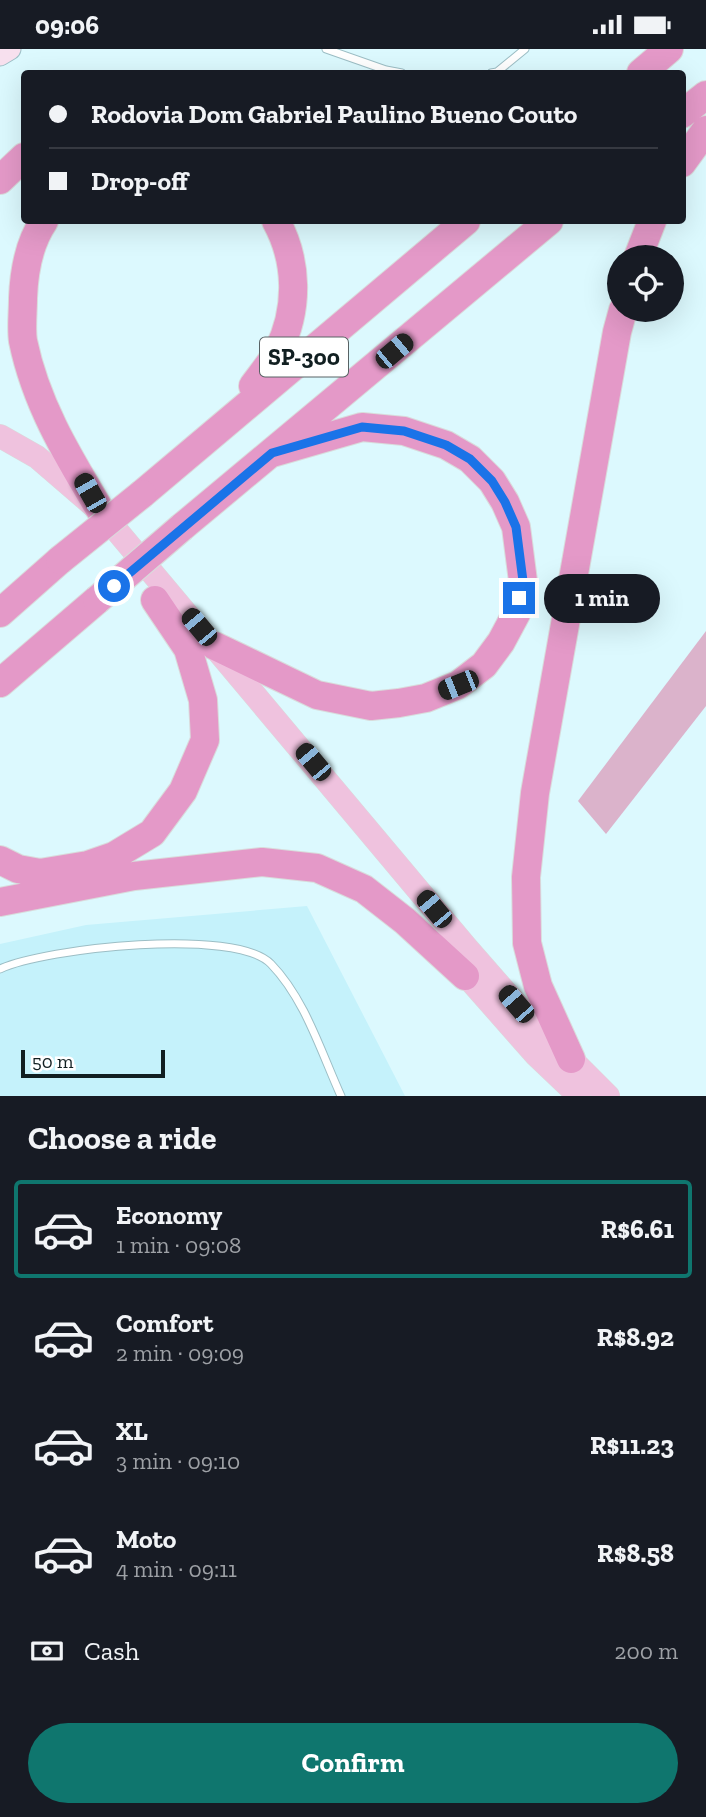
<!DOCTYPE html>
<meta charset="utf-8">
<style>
:root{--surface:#171b24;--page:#20242c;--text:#f1f3f6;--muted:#9ea1a6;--line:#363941;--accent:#0f766e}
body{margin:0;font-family:"Zilla Slab",serif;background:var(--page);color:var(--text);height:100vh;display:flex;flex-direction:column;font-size:26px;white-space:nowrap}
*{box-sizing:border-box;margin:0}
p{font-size:23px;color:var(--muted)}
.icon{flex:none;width:38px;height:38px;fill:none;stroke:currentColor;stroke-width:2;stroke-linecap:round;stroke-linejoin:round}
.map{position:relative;height:1047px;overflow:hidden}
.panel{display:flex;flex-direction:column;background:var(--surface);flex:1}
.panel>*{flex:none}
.top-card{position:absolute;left:21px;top:21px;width:665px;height:154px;border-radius:7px;box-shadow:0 7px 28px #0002;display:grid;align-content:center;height:154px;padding:0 28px;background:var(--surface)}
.tools{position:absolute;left:607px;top:196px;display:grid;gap:14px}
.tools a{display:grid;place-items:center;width:77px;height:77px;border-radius:50%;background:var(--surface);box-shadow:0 7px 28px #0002;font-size:35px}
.scale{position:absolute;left:21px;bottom:18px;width:144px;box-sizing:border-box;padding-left:7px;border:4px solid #111f21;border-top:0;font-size:19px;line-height:24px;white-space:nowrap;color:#111f21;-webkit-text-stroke:5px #fff;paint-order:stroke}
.end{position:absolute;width:32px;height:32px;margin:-16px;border:9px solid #1a73e8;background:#fff;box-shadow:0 0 0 4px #fff}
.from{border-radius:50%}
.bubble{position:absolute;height:49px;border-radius:24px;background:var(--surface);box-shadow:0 7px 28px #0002;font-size:23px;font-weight:800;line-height:49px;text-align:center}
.car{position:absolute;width:21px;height:42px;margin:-21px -10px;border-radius:9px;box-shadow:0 0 5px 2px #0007;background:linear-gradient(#222 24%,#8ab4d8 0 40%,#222 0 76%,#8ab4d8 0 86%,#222 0)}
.top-card b{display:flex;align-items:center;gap:24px;height:66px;font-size:26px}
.top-card b+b{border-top:2px solid var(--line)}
.top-card i{width:18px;height:18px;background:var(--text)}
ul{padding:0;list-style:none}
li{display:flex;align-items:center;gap:21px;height:98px;margin:0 14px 10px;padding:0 14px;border:4px solid transparent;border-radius:7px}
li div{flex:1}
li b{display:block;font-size:26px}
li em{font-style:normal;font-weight:800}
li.current{border-color:var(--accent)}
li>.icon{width:63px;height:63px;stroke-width:1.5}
h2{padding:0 28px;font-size:32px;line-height:84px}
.pay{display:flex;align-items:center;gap:18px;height:77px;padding:0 28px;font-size:26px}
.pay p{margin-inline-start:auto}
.primary-button{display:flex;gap:14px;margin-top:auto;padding:14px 28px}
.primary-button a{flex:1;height:80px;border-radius:42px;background:var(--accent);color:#fff;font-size:28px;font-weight:800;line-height:80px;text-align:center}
.status{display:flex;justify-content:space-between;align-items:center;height:49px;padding:0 35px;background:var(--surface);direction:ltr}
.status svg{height:19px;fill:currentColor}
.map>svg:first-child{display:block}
.built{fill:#c5f2fb}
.green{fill:#dbb3cb}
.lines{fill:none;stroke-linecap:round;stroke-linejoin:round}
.lane-casing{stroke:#9cbec5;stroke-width:9}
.secondary-casing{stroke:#9cbec5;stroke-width:23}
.primary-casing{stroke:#d9dbdb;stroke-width:24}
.highway-casing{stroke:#d9dbdb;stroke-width:30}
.lane{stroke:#fff;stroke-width:7}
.secondary{stroke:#f7e0ee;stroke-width:21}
.primary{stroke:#efc2de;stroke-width:23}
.highway{stroke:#e499c8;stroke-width:28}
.highway-bridge-casing{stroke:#d9dbdb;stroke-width:30;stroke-linecap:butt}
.highway-bridge{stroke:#e499c8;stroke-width:28}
.route{stroke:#1a73e8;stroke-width:9}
.labels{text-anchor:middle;stroke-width:7;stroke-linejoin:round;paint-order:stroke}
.shield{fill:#fff;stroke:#586264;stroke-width:2}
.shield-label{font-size:23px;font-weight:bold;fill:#111f21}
</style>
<div class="status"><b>09:06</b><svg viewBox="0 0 49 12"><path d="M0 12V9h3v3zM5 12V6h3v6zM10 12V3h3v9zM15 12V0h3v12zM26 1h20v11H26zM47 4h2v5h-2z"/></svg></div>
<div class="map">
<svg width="706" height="1047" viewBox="0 0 706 1047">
<rect width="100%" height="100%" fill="#dcf9fe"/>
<path class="built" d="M 307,857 L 405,1047 L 0,1047 L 0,895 L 86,876 Z"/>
<path class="green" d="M 706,582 L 706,657 L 606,785 L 578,752 Z"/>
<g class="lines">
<defs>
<path id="lane" d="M 326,0 L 386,21 L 402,24
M 491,24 L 497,23 L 525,0
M 0,920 C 45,899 236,878 271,915 C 305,950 321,1003 341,1047"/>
<path id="secondary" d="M 0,6 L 10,0"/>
<path id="primary" d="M 0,387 L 37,408 L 102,464 L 466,898 L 516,955 L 608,1047
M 454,913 L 536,1006 L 579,1047"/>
<path id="highway" d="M 641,24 L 669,0
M 682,65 L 706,46
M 682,114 L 706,81
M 0,131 L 24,108
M 44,172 C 29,194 24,222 23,249 C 23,263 21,279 23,292 C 36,356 69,409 102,464
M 638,208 L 652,172
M 253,337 C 261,326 271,314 278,302 C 299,260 298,212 276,172
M 142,445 L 466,172
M 182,478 L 549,172
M 0,564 L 60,511
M 215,597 L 317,646 L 371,657 L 399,654 L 426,649 L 458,636 L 484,616 L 501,593 L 516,565 L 523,532 L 516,478 L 505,453 L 492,432 L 470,410 L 446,396 L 404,382 L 362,378 L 272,404
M 0,634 L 97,551
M 0,811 L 18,820 L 40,824 L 88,816 L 114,807 L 152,784 L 183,742 L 205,691 L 203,651 L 188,600 L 155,551
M 0,853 L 134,827 L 262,813 L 317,819 L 364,840 L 405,872 L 465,927
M 571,1010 L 538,937 L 527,894 L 526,828 L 535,744 L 617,283 L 623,261"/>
</defs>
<use href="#lane" class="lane-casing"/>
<use href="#secondary" class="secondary-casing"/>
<use href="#primary" class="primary-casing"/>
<use href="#highway" class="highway-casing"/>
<use href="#lane" class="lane"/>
<use href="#secondary" class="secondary"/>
<use href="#primary" class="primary"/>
<use href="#highway" class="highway"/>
<defs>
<path id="highway-bridge" d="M 60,511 L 142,445
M 97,551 L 182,478"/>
</defs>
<use href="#highway-bridge" class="highway-bridge-casing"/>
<use href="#highway-bridge" class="highway-bridge"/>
</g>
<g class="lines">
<path class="route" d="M 114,537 L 272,404 L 362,378 L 404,382 L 446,396 L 470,410 L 492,432 L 505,453 L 516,478 L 523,532 L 519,549"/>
</g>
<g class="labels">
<rect class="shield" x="260" y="288.5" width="88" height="39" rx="5"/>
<g class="shield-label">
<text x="304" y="316">SP-300</text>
</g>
</g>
</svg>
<div class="tools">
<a><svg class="icon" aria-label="locate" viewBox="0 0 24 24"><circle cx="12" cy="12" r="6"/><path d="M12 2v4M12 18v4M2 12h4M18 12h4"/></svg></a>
</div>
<div class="scale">50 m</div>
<i class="end from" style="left:114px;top:537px"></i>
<i class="end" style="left:519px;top:549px"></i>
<div class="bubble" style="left:544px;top:525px;width:116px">1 min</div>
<i class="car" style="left:394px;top:302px;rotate:50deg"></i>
<i class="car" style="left:90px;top:444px;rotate:330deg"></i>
<i class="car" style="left:199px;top:578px;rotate:320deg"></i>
<i class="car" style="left:458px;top:636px;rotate:248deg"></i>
<i class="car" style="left:313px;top:713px;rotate:320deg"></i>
<i class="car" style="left:434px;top:860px;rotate:320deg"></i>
<i class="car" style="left:516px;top:955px;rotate:319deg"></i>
<div class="top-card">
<b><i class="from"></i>Rodovia Dom Gabriel Paulino Bueno Couto</b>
<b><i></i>Drop-off</b>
</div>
</div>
<section class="panel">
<h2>Choose a ride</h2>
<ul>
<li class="current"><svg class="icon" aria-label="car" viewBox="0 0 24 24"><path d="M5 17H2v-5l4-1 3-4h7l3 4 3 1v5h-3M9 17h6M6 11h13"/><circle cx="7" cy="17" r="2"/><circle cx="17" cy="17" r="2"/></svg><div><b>Economy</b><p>1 min · 09:08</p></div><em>R$6.61</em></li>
<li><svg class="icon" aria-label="car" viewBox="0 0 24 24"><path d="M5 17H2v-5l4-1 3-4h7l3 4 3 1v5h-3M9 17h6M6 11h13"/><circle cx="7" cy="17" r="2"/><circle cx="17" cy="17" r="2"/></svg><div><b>Comfort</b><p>2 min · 09:09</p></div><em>R$8.92</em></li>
<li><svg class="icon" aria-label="car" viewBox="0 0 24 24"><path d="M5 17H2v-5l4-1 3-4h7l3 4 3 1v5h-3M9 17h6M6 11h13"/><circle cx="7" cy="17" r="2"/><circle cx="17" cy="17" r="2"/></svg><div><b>XL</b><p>3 min · 09:10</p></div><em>R$11.23</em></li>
<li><svg class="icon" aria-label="car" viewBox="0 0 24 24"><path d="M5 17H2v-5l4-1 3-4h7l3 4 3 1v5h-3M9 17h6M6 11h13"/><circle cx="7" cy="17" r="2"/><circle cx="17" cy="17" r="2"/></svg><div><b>Moto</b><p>4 min · 09:11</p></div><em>R$8.58</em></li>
</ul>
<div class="pay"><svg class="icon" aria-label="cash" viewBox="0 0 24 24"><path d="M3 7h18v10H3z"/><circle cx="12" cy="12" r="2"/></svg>Cash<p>200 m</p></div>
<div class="primary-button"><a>Confirm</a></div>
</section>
